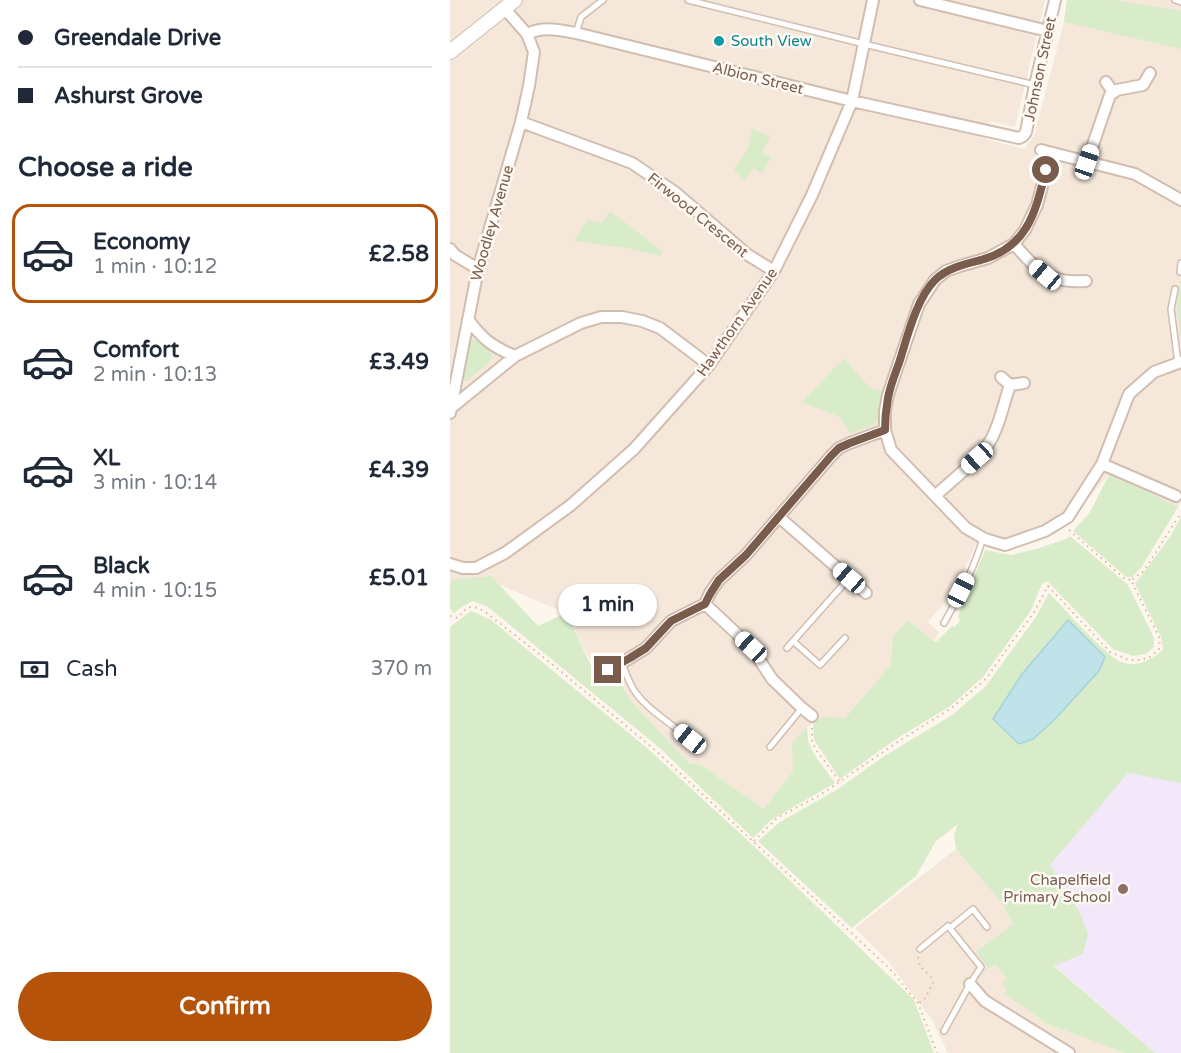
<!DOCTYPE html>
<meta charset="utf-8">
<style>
:root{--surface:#fff;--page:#f6f6f7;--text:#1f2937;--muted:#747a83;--line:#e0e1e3;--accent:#b45309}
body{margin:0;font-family:"Varela Round",sans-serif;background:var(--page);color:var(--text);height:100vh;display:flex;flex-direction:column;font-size:22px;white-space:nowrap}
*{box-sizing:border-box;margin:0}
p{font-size:20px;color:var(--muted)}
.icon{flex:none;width:33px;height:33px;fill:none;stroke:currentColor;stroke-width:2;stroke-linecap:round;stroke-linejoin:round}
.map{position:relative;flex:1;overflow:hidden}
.sheet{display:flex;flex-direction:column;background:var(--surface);width:450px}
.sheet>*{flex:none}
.hud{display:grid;align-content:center;height:132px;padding:0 18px;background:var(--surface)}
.end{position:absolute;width:27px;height:27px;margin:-14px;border:8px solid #7a5c4d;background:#fff;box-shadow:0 0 0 3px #fff}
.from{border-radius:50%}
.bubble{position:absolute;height:42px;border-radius:21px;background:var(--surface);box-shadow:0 2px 4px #0004;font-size:20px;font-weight:800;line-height:42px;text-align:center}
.car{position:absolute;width:18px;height:36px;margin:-18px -9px;border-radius:8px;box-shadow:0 0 4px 2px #0007;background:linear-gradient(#fff 24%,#345 0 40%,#fff 0 76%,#345 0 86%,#fff 0)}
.hud b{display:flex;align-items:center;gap:21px;height:57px;font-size:22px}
.hud b+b{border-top:2px solid var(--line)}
.hud i{width:15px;height:15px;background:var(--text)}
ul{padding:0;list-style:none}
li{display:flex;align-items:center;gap:18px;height:99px;margin:0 12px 9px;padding:0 6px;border:3px solid transparent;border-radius:18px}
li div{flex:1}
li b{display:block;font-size:22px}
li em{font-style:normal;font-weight:800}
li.current{border-color:var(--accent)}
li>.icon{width:54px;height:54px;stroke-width:1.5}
h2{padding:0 18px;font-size:27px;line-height:72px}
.pay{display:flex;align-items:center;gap:15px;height:66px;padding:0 18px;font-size:22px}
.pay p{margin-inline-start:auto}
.action{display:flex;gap:12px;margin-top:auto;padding:12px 18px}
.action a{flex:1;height:69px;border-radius:36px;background:var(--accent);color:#fff;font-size:24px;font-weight:800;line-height:69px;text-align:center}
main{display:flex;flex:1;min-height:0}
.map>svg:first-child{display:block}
.residential{fill:#f5e8da}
.education{fill:#f3e8fa}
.green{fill:#d8ecc9;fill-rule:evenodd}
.water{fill:#bfe3e8;stroke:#a5d3da;stroke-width:1.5}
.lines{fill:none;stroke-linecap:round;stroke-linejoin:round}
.service-casing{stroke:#d1beb0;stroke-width:8}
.minor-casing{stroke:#d1beb0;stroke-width:14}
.tertiary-casing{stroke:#d1beb0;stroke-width:16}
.path{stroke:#d9b8a5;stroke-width:2;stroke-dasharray:1.5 4.5;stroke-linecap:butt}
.service{stroke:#fff;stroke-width:5}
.minor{stroke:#fff;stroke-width:10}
.tertiary{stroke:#fff;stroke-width:14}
.route{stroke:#7a5c4d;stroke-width:8}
.culture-dot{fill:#0f9aa8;stroke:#fffaf3;stroke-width:2}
.education-dot{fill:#8d6e63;stroke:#fffaf3;stroke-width:2}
.labels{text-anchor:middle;stroke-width:5;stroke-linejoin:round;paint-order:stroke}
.culture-label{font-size:15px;fill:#0d838f;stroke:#fffaf3;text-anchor:start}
.street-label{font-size:15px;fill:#7a5c4d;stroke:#fffaf3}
.education-label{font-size:15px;fill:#785e54;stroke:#fffaf3;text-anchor:end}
</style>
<main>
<section class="sheet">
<div class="hud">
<b><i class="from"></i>Greendale Drive</b>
<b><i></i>Ashurst Grove</b>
</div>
<h2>Choose a ride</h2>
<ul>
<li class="current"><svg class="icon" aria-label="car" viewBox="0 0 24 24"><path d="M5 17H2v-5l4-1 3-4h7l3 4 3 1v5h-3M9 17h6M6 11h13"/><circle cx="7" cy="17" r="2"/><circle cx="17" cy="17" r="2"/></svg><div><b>Economy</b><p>1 min · 10:12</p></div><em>£2.58</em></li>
<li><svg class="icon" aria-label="car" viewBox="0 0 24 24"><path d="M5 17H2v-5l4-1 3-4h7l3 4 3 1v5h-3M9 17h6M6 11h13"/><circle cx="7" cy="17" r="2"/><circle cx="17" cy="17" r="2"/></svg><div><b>Comfort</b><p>2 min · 10:13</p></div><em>£3.49</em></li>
<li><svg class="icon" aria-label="car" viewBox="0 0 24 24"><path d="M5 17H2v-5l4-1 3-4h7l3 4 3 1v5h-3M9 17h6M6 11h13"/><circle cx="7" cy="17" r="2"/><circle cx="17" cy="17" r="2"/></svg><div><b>XL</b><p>3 min · 10:14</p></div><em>£4.39</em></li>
<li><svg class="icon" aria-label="car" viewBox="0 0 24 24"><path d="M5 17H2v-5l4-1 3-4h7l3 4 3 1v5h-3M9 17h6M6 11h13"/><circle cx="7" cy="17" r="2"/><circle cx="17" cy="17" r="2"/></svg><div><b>Black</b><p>4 min · 10:15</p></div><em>£5.01</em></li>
</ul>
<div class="pay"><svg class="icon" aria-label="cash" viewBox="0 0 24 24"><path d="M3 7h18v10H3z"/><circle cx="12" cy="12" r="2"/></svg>Cash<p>370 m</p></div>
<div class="action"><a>Confirm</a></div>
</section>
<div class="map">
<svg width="731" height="1053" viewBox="0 0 731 1053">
<rect width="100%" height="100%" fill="#fdf6ec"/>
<path class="residential" d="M 0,0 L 595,0 L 565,127 L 540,121 L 536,139 L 574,149 L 584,136 L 614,22 L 617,0 L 731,0 L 731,501 L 728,507 L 660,473 L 620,519 L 575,538 L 552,538 L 532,531 L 504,592 L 478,622 L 489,632 L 484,641 L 458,620 L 443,636 L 440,666 L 393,720 L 375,716 L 357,727 L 343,771 L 314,809 L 251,765 L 239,763 L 180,700 L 162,660 L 144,667 L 115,613 L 39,580 L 0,588 Z
M 506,849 L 551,902 L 563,924 L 540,969 L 545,964 L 557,978 L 557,989 L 554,992 L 597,1024 L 675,1053 L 498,1053 L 482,1020 L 438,961 L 405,928 Z"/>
<path class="education" d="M 678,772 L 731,783 L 731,1053 L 705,1053 L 604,965 L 600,865 Z"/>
<path class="green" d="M 617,0 L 664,0 L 731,11 L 731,49 L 614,22 Z
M 302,129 L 320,136 L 312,153 L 321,158 L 312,174 L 304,168 L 295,180 L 284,170 L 298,148 Z
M 160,212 L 172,220 L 213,252 L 210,256 L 176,248 L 124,241 L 137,220 L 152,223 Z
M 731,283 L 731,338 C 728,319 724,301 731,283 Z
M 22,339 C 27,340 41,352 43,357 L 39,362 L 17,381 L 14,381 L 11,378 L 19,341 Z
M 394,358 L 420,388 L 433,390 C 432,394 430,397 430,400 C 427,410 432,417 424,425 L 400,433 L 390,417 L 352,402 Z
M 660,473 L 728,507 L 691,568 L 682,577 L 676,577 L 623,531 L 639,514 Z
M 731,517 L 731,783 L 678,773 L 600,865 L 630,913 L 638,934 L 633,954 L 604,966 L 705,1053 L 675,1053 L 597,1024 L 554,993 L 557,989 L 552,983 L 557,978 L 545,964 L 539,969 L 526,952 L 563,924 L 551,902 L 506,849 L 504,835 L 508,824 L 486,841 L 466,876 L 402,928 L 308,841 L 330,822 L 388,789 L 436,755 L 502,715 L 536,686 L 586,617 L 599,593 C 613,607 659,660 674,663 C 689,667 702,659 713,650 L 711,637 L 685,583 L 692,575 L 720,537 ZM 618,620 L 655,658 L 649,671 L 603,721 L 543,720 L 572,674 Z
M 620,536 L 678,585 L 704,638 L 704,647 L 696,654 L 683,656 L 663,649 L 597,581 L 592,584 L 580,612 L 533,677 L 499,707 L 446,739 L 390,779 L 364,740 L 363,723 L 375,716 L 394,719 L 440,666 L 443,636 L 458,620 L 484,641 L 494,643 L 487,641 L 502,626 L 505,627 L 510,620 L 508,617 L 535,550 L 561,555 L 586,549 L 616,539 Z
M 41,576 L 88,626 L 116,613 L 150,684 L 166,677 L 169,678 L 180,700 L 239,763 L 251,765 L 314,809 L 343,771 L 342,743 L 357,727 L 358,741 L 364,754 L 385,783 L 321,820 L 303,838 L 211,749 L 38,607 L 23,601 L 13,606 L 4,613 L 0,609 L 0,586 L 2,580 Z
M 21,611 L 41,620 L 197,748 L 307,849 L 464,1000 L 484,1053 L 0,1053 L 0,627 Z"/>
<path class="water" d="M 618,620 L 655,657 L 649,671 L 603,721 L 583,739 L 569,744 L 543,719 L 572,674 Z"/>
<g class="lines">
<defs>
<path id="service" d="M 238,0 L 414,44 L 585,85
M 725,0 L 731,2
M 126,33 L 131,17 L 153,0
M 730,272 L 731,263
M 725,289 L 721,309 L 728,363
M 494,623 C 509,596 525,568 533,537
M 343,641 L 370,665 L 395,638
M 337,648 L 399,578
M 172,663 C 176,673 179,684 186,693 C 197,709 224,726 240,739
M 320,747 L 352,708
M 500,928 L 523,909 L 537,927
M 470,949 L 498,926 L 531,967 L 520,984 L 494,1031"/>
<path id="minor" d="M 470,0 L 598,31
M 54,8 L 77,34 C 94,26 109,30 126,33 L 402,101 L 569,138 L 573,136 L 576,132 L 585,85 L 605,0
M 656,82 L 663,92
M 71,122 L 182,163 L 226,193 L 298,255 L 324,271
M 591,150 L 685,174 L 731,200
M 601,153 L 587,205 L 575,230 L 564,244 L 538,258 L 510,266 L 496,271 L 485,280 L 469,304 L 460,330 L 438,395 L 435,411 L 435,430 L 441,450 L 516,528 L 535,539 L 555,545 L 595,531 L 618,517 L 652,464 L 679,394 L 704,372 L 731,362
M 637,162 L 660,95 L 667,90 L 693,85 L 700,73
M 564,244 C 587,270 599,284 636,281
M 0,249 L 5,255 L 28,269
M 18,319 C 32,339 43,347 65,356
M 551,377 L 560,385 L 574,383
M 1,408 L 65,356 L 131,323 L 151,317 L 172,317 L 192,321 L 210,328 L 259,365
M 0,413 L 28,269 L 71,122 L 79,86 L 84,52 L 77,34
M 652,464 L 726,496
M 486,495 C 501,481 525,463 537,446 C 549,429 553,405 560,385
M 329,517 L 416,593
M 0,564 L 13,568 L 26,568 L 55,553 L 121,505 L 184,449 L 259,365 L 324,271 L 362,195 L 402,101 L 423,0
M 255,604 L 301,647 L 322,679 L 352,708 L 362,716
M 158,670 L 180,658 L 196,648 L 221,621 L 255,604 L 260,593 L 269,580 L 296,555 L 381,456 L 389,448 L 400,443 L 435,430
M 520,984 L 535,1001 L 619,1053"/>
<path id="tertiary" d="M 0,52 L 65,0"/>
</defs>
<use href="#service" class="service-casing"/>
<use href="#minor" class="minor-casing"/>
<use href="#tertiary" class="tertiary-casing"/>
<path class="path" d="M 619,530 L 675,579 L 681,580
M 0,616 L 8,618 C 17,606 20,604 34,611 L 102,664 L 205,750 L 440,969 L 468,1003 L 487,1053
M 362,728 L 362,742 L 367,751 L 390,782
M 304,841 L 327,818 L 370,795 L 452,739 L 500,709 L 536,679 L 561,643 L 583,614 L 598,586 L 660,652 L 679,660 L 690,660 L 700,657 L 709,649 L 710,639 L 681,580 L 694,571 L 731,513
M 468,957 L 470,966 L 481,977 L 483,983 L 474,1000 L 468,1003"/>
<use href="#service" class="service"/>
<use href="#minor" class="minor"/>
<use href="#tertiary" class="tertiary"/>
</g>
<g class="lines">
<path class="route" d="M 158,670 L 180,658 L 196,648 L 221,621 L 255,604 L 260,594 L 269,580 L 296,555 L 381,456 L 389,448 L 400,443 L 435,430 C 435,419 436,409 438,398 C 440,386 445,374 449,363 C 457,338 466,299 485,280 C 497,268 515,264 531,260 C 578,247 585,213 596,170"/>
</g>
<circle class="culture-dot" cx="269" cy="41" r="6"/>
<circle class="education-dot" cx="673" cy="889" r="6"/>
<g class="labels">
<g class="culture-label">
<text x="281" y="46">South View</text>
</g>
<g class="street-label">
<text transform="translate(590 69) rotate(-78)" y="5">Johnson Street</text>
<text transform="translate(308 78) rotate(14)" y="5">Albion Street</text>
<text transform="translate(248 215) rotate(39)" y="5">Firwood Crescent</text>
<text transform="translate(42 223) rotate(-74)" y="5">Woodley Avenue</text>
<text transform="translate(287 322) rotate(-55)" y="5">Hawthorn Avenue</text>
</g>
<g class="education-label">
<text x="661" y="885">Chapelfield<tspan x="661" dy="17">Primary School</tspan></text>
</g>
</g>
</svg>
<i class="end from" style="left:596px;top:170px"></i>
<i class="end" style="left:158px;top:670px"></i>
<div class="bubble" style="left:108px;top:584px;width:99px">1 min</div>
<i class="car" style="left:637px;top:162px;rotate:19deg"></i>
<i class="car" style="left:595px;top:275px;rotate:310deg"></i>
<i class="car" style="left:527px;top:458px;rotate:228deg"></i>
<i class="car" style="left:399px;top:578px;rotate:311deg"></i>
<i class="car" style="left:511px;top:590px;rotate:27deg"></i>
<i class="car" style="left:301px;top:647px;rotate:313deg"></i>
<i class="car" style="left:240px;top:739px;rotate:309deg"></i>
</div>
</main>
